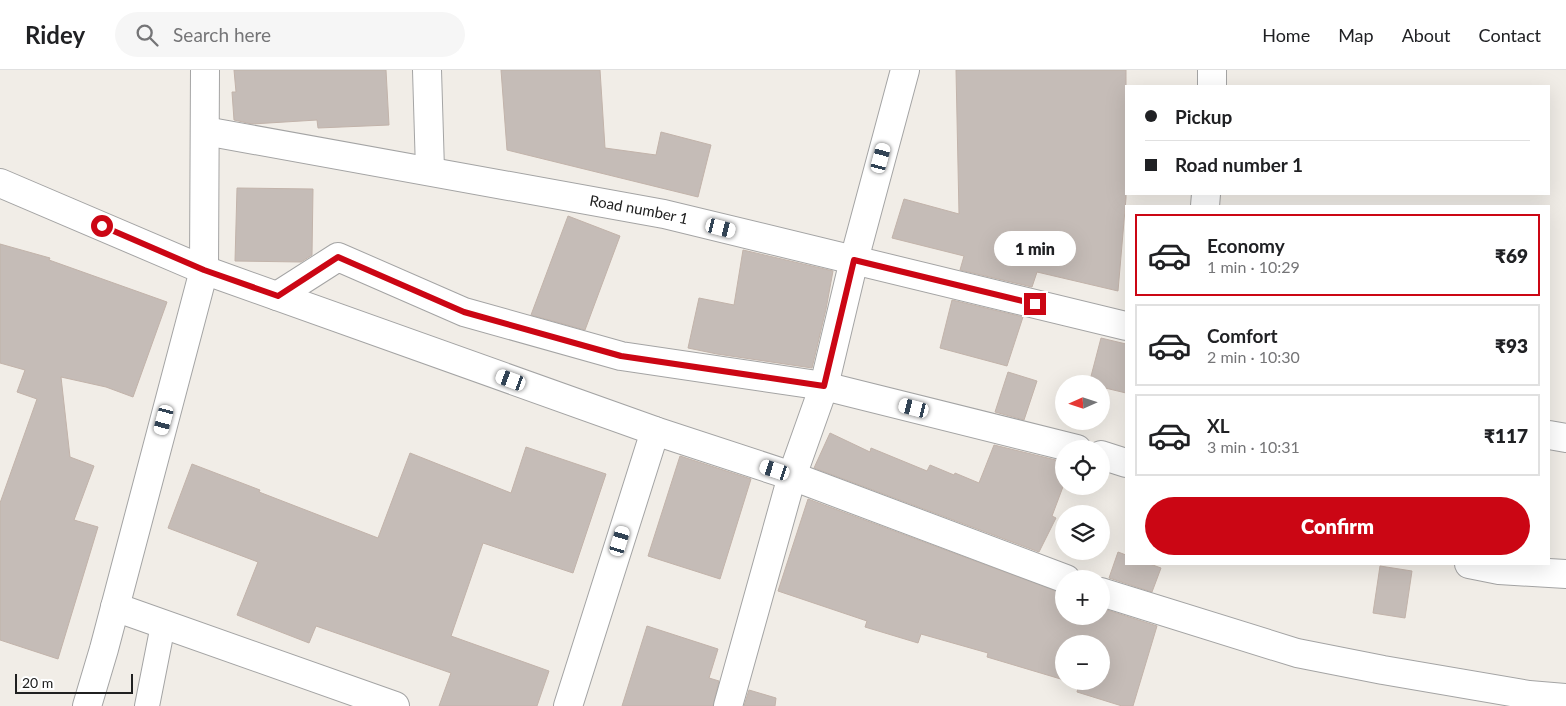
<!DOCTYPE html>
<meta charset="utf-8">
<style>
:root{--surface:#fff;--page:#f6f6f6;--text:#202124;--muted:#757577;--line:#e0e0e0;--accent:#cb0614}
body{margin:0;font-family:Lato,sans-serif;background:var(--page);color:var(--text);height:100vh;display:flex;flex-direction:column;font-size:19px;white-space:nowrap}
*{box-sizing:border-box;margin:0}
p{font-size:16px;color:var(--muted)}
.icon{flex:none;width:28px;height:28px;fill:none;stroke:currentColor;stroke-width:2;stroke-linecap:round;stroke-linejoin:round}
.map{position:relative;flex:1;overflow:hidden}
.side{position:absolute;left:1125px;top:135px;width:425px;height:360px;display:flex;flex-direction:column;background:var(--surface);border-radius:0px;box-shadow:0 5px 20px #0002}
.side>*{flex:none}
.banner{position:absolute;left:1125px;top:15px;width:425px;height:110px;border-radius:0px;box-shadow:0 5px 20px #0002;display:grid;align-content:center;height:110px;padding:0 20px;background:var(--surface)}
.needle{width:32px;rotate:267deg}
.tools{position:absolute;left:1055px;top:305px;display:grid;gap:10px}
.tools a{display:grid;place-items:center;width:55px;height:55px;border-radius:50%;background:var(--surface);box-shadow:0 5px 20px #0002;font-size:25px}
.scale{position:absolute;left:15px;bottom:12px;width:118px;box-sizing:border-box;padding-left:5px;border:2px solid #202020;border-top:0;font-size:14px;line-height:18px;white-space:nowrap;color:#202020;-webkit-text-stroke:4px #fff;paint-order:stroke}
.end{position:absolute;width:22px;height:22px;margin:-11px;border:6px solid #cb0614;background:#fff;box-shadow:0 0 0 2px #fff}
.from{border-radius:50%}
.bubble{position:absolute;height:35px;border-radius:18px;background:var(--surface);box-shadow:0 5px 20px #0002;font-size:16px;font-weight:800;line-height:35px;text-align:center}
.car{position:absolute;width:15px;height:30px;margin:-15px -8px;border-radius:6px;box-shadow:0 0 4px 1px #0007;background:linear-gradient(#fff 24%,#345 0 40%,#fff 0 76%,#345 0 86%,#fff 0)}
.banner b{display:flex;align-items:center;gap:18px;height:48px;font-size:19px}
.banner b+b{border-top:1px solid var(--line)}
.banner i{width:12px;height:12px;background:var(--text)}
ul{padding:9px 0 0;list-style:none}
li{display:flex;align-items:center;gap:15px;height:82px;margin:0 10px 8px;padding:0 10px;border:2px solid var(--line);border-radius:0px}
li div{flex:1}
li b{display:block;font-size:19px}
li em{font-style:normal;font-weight:800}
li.selected{border-color:var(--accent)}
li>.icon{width:45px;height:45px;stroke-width:1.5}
.primary-button{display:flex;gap:10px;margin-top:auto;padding:10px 20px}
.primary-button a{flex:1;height:58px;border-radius:30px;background:var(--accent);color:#fff;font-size:20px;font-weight:800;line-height:58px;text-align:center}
header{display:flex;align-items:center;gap:30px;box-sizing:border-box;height:70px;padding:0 25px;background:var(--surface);border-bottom:1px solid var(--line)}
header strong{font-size:24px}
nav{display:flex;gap:28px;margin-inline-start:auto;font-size:18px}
.search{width:350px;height:45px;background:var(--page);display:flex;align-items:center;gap:12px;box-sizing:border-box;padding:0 18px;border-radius:28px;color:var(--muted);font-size:19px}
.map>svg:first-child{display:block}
.building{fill:#c5bcb7;stroke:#c2b3aa}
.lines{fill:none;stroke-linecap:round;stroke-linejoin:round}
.service-casing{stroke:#a4a4a4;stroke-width:26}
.minor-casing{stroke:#a4a4a4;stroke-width:30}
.service{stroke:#fff;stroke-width:24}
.minor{stroke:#fff;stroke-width:28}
.route{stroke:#cb0614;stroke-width:6}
.labels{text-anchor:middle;stroke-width:4.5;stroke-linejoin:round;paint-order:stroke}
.street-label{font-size:15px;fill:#202020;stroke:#fff}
</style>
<header>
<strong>Ridey</strong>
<div class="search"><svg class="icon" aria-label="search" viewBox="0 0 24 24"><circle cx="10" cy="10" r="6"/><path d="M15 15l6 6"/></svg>Search here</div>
<nav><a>Home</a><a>Map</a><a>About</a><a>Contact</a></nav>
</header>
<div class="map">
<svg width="1566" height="636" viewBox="0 0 1566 636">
<rect width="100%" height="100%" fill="#f1ede7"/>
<path class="building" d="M 234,0 L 386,0 L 389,55 L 318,58 L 317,50 L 252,54 L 234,50 L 232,22 L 236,22 Z
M 501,0 L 600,0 L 605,78 L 656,85 L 661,62 L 711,75 L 698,127 L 507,80 Z
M 956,0 L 1126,0 L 1126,128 L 1118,221 L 1037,202 L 1032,217 L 960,200 L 964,186 L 892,168 L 904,129 L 959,144 Z
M 237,118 L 313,119 L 312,185 L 301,192 L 235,191 Z
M 568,146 L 620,166 L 585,260 L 531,245 Z
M 0,174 L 50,188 L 49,190 L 167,232 L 133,327 L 106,317 L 61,307 L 70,387 L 94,396 L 74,450 L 98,457 L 58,589 L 0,570 L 0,433 L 37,329 L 17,322 L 25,300 L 0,293 Z
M 743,180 L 833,201 L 826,239 L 812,298 L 717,284 L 688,278 L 699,228 L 734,235 Z
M 952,230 L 1023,247 L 1007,296 L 940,278 Z
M 1101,268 L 1126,274 L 1126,323 L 1101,317 L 1101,314 L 1089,314 Z
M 1008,302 L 1037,311 L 1024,350 L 995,342 Z
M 830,363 L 870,382 L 871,378 L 927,401 L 930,395 L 954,405 L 955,403 L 979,413 L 994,375 L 1064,392 L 1064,414 L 1052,446 L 1056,448 L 1039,482 L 814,398 Z
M 526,377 L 606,404 L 573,503 L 483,473 L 451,566 L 549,601 L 537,636 L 439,636 L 451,603 L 316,556 L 309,573 L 237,545 L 258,492 L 168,458 L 192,394 L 260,420 L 259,422 L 378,468 L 410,383 L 511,423 Z
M 680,386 L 751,409 L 720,509 L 648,486 Z
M 808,429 L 1064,524 L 1064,546 L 1101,546 L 1101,538 L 1157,556 L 1133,636 L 1122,636 L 1077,622 L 1079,614 L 1070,611 L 1101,611 L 1101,574 L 1064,574 L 1064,610 L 987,587 L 988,583 L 921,564 L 918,573 L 865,557 L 867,551 L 778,521 Z
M 1118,482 L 1126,485 L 1126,494 L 1150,494 L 1161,498 L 1152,522 L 1109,508 Z
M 1380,496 L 1412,501 L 1405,548 L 1373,543 Z
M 647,556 L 718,579 L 709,608 L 719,611 L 713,636 L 622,636 Z
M 749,620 L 776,628 L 775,636 L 744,636 Z"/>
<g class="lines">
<defs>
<path id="service" d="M 147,636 L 163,555"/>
<g id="minor">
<path d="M 427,0 L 430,100"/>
<path d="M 1212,16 L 1212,0"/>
<path id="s1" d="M 205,61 L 664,144 L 1126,256"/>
<path d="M 0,113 L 204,200 L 655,361 L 792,406 L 1066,509"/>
<path d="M 1205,136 L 1206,124"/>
<path d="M 277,226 L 338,187 L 464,242 L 621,286 L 824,316 L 1077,379"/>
<path d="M 1549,365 L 1566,368"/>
<path d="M 1101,385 L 1126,393"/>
<path d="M 1469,494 L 1499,500 L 1566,504"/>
<path d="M 1101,522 L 1297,583 L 1383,600 L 1529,625 L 1566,628"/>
<path d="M 115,537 L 395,636"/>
<path d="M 87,636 L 104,579 L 204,200 L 205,0"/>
<path d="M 568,636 L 655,361"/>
<path d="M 728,636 L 792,406 L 824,316 L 854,190 L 905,0"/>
</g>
</defs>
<use href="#service" class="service-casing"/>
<use href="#minor" class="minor-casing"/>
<use href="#service" class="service"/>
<use href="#minor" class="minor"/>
</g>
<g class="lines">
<path class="route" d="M 102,156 L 204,200 L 278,226 L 338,187 L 464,242 L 621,286 L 824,316 L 854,190 L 1035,234"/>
</g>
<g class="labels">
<g class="street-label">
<text dy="5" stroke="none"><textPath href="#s1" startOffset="441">Road number 1</textPath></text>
</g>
</g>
</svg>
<div class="tools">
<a><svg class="needle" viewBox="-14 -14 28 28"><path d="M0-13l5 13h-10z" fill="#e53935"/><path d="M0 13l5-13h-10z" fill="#757577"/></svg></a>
<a><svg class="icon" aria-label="locate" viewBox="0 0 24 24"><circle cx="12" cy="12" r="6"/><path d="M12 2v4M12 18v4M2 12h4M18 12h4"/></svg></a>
<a><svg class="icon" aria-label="layers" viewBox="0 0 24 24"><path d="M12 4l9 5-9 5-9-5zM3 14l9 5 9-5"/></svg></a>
<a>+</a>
<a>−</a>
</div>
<div class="scale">20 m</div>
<i class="end from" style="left:102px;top:156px"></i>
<i class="end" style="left:1035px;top:234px"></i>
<div class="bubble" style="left:994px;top:161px;width:82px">1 min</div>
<i class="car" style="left:881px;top:88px;rotate:15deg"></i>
<i class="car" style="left:721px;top:158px;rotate:104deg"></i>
<i class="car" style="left:511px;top:310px;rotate:290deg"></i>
<i class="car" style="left:914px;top:338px;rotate:284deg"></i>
<i class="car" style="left:164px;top:350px;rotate:195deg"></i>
<i class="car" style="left:775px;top:400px;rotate:288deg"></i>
<i class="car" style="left:620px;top:471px;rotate:17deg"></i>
<div class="banner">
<b><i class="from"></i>Pickup</b>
<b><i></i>Road number 1</b>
</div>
<section class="side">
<ul>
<li class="selected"><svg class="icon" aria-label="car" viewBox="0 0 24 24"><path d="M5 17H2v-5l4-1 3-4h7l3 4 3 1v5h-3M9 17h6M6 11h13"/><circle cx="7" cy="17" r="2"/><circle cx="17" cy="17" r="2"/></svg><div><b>Economy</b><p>1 min · 10:29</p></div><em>₹69</em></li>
<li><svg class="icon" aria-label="car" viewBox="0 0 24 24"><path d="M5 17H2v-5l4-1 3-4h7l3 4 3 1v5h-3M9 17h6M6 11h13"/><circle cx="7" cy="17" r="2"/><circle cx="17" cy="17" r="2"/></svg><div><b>Comfort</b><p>2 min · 10:30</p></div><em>₹93</em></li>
<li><svg class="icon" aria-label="car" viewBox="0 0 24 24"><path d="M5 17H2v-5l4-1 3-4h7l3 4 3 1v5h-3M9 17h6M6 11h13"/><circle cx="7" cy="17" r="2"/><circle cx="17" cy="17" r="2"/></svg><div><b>XL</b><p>3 min · 10:31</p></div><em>₹117</em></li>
</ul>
<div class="primary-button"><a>Confirm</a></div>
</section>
</div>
